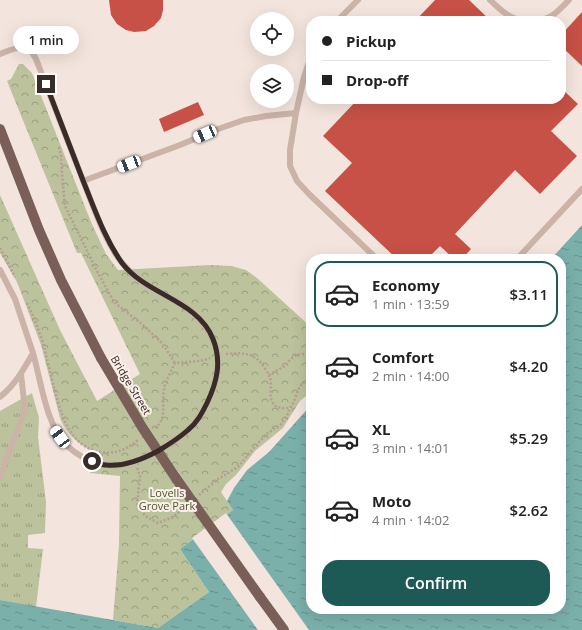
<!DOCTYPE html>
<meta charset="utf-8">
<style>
:root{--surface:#fff;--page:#f2f2f2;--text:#222;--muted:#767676;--line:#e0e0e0;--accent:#1d5a55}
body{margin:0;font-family:"Open Sans",sans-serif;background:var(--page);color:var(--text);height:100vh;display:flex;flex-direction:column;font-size:15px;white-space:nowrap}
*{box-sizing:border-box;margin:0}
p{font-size:13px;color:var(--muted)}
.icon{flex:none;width:22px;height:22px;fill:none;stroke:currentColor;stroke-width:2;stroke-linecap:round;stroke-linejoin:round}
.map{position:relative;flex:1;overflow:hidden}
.panel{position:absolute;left:306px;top:254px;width:260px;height:360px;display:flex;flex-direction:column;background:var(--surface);border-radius:16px;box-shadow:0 4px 16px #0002}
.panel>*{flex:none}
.hud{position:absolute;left:306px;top:16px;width:260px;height:88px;border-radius:16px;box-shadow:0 4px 16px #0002;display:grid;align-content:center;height:88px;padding:0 16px;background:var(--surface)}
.tools{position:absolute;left:250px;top:12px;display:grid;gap:8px}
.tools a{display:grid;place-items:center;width:44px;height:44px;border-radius:50%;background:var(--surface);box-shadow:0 4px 16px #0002;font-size:20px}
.end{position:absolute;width:18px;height:18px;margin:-9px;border:5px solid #382b28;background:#fff;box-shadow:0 0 0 2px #fff}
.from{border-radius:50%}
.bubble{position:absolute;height:28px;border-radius:14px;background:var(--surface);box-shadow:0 4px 16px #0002;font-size:13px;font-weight:600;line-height:28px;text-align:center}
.car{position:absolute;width:12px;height:24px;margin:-12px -6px;border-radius:5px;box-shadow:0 0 3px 1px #0007;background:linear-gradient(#fff 24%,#345 0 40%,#fff 0 76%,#345 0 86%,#fff 0)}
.hud b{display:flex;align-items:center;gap:14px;height:38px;font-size:15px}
.hud b+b{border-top:1px solid var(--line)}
.hud i{width:10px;height:10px;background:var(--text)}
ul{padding:7px 0 0;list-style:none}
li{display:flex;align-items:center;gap:12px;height:66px;margin:0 8px 6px;padding:0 8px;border:2px solid transparent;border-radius:16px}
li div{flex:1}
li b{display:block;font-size:15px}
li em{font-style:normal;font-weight:600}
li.current{border-color:var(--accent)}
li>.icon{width:36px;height:36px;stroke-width:1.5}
.cta{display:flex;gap:8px;margin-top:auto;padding:8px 16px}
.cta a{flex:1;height:46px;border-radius:16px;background:var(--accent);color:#fff;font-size:16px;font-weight:600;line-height:46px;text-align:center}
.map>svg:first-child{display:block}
.grass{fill:url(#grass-tufts)}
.forest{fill:url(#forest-crowns)}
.water{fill:url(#water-ripples)}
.pier{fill:#f3e5dd}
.building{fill:#c75146}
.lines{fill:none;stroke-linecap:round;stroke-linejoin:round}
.path{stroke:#b79c92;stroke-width:2.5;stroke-dasharray:2 2;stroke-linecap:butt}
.lane{stroke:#cbb3a8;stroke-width:6}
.primary{stroke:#7a5f59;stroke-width:10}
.primary-bridge{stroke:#7a5f59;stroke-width:10}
.route{stroke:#382b28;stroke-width:5}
.labels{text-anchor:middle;stroke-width:4;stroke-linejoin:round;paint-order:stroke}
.street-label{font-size:11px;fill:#382b28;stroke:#faf0e9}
.park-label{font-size:11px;fill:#4d562c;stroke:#faf0e9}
</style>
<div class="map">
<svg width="582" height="630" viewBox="0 0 582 630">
<defs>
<pattern id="grass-tufts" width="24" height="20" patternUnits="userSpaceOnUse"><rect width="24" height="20" fill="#bbc29c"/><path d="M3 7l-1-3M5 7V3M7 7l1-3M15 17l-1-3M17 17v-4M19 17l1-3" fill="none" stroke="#999e7f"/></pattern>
<pattern id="forest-crowns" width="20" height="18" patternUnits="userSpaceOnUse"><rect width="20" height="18" fill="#bbc29c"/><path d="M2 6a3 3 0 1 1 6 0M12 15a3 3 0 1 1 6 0" fill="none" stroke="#999e7f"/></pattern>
<pattern id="water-ripples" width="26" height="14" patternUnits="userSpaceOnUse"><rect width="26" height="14" fill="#7bb0aa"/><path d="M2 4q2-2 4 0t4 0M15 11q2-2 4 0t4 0" fill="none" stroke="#668f8a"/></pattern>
</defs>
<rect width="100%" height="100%" fill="#f3e5dd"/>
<path class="grass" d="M 32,393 L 39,418 L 38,437 L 46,502 L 45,533 L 28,535 L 28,548 L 43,549 L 36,607 L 0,600 L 0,411 Z"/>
<path class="forest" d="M 19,64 L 23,64 L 32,73 L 91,222 L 106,254 L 118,270 L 211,265 L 231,266 L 246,270 L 257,278 L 311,327 L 311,392 L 300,401 L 283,428 L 255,451 L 236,475 L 226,484 L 221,492 L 233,510 L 180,549 L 209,592 L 158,628 L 113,620 L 119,545 L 120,476 L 90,473 L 98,454 C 81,446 67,436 60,418 L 41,345 L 17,282 L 0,253 L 0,195 L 60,330 L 97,401 L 140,374 L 81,253 L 77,253 L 7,81 L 11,79 Z"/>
<path class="water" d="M 582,225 L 582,630 L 0,630 L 0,600 L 158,628 L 209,592 L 180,549 L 233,510 L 227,501 L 234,488 L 247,470 L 269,452 L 311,405 L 311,609 L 561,609 L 561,259 L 551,259 Z"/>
<path class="pier" d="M 226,513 L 245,540 L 309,630 L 258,630 L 192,538 Z"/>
<path class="building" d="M 109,0 L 163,0 L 163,10 L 161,18 L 154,26 L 146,31 L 134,32 L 126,30 L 117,24 L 111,15 Z
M 435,0 L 469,0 L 491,21 L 415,21 Z
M 582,12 L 582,66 L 561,46 L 561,35 Z
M 561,88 L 578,104 L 551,131 L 577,156 L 540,194 L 515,170 L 455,234 L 471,249 L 462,259 L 454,259 L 440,246 L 427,259 L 397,259 L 325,191 L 352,163 L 323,136 L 358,99 L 561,99 Z
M 198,102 L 204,115 L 164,132 L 159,119 Z"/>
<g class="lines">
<path class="path" d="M 59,147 L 61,156 L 62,174 L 65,206 L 98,273 L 114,302 L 143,325 L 162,343 L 175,363
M 0,248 L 15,277
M 27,303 C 34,317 39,331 44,346 C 47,360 51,374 54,388 C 61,413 68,443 96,451 C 115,455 124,451 138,440
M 226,354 C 245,352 256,353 266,370 C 269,375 271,379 271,385 C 271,391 269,397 273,403 C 277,409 283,408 290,408 C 298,398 296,381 311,381
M 269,375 L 274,372 L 285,366 L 290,360 L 296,355 L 311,353
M 155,428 C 167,419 162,403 164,389 C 166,380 171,371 175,363 L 200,361 L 210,358
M 137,468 L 140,476 L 137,504 L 145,516 L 158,523 L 173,517 L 185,507
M 199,495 L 218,479 L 238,467 L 258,443 L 268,433 L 281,424 L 287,416 L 290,408"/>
<path class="lane" d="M 490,0 C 501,10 510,20 526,21
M 337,21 L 358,0
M 537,21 C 553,18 558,11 569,0
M 0,54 C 8,51 22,44 30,50 C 32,52 34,56 36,59 C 52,100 68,141 84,183 C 93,206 107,247 124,265 C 131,273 140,282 150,287 C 159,293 170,298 180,303 C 199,314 215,335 218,357 C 220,377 208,408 195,423 C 178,442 131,470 105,465 C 90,463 77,455 66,445 C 46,424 41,381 33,353
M 311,56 L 304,77 L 296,113 L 290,150 L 290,166 L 297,181 L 309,194 L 377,259
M 83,181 L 180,145 L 218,129 L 244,120 L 266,116 L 296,113
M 517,259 L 582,189
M 0,270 L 15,299 L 33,353 C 24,369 15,385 0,397
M 0,479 L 7,457 L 25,410 L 21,374"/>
<path class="primary" d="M 0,129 L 39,230 L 61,280 L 101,358
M 260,597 L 284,630"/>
<path class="primary-bridge" d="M 101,358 L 142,427 L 175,477 L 260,597"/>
</g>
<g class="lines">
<path class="route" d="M 46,84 C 59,117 71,150 84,183 C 95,210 105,239 122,263 C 146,295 198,300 213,339 C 222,362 217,382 207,403 C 202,413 197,423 188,430 C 179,438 168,445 158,451 C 143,459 124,467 106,465 C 101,465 96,462 92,461"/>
</g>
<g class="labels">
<g class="street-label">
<text transform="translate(131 385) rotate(59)" y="4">Bridge Street</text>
</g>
<g class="park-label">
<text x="167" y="497">Lovells<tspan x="167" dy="13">Grove Park</tspan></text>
</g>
</g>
</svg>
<div class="tools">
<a><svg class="icon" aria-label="locate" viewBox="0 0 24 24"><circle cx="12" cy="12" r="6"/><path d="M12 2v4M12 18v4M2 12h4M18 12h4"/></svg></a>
<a><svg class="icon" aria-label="layers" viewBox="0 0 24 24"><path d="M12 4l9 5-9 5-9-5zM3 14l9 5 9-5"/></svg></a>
</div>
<i class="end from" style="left:92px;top:461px"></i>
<i class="end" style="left:46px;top:84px"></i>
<div class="bubble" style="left:13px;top:26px;width:66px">1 min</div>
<i class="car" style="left:205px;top:134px;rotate:247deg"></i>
<i class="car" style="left:129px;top:164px;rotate:249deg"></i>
<i class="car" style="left:60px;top:437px;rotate:324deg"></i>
<div class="hud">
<b><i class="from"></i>Pickup</b>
<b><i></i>Drop-off</b>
</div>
<section class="panel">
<ul>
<li class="current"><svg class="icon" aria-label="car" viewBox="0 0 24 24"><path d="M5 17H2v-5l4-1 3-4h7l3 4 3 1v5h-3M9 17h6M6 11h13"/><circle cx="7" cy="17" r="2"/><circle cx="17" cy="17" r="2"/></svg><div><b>Economy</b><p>1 min · 13:59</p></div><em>$3.11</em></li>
<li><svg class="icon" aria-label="car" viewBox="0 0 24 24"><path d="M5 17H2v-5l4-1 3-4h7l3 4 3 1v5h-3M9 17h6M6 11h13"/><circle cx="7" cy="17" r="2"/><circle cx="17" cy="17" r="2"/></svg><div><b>Comfort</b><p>2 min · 14:00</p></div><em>$4.20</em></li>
<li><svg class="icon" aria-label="car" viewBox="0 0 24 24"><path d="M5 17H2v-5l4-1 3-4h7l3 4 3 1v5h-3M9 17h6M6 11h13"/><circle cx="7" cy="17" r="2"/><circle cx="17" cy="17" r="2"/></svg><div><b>XL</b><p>3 min · 14:01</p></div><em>$5.29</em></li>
<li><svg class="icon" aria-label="car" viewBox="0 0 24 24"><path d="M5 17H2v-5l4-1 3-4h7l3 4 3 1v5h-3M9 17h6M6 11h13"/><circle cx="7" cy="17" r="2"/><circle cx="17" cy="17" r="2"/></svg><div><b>Moto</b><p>4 min · 14:02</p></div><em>$2.62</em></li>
</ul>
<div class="cta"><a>Confirm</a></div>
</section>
</div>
